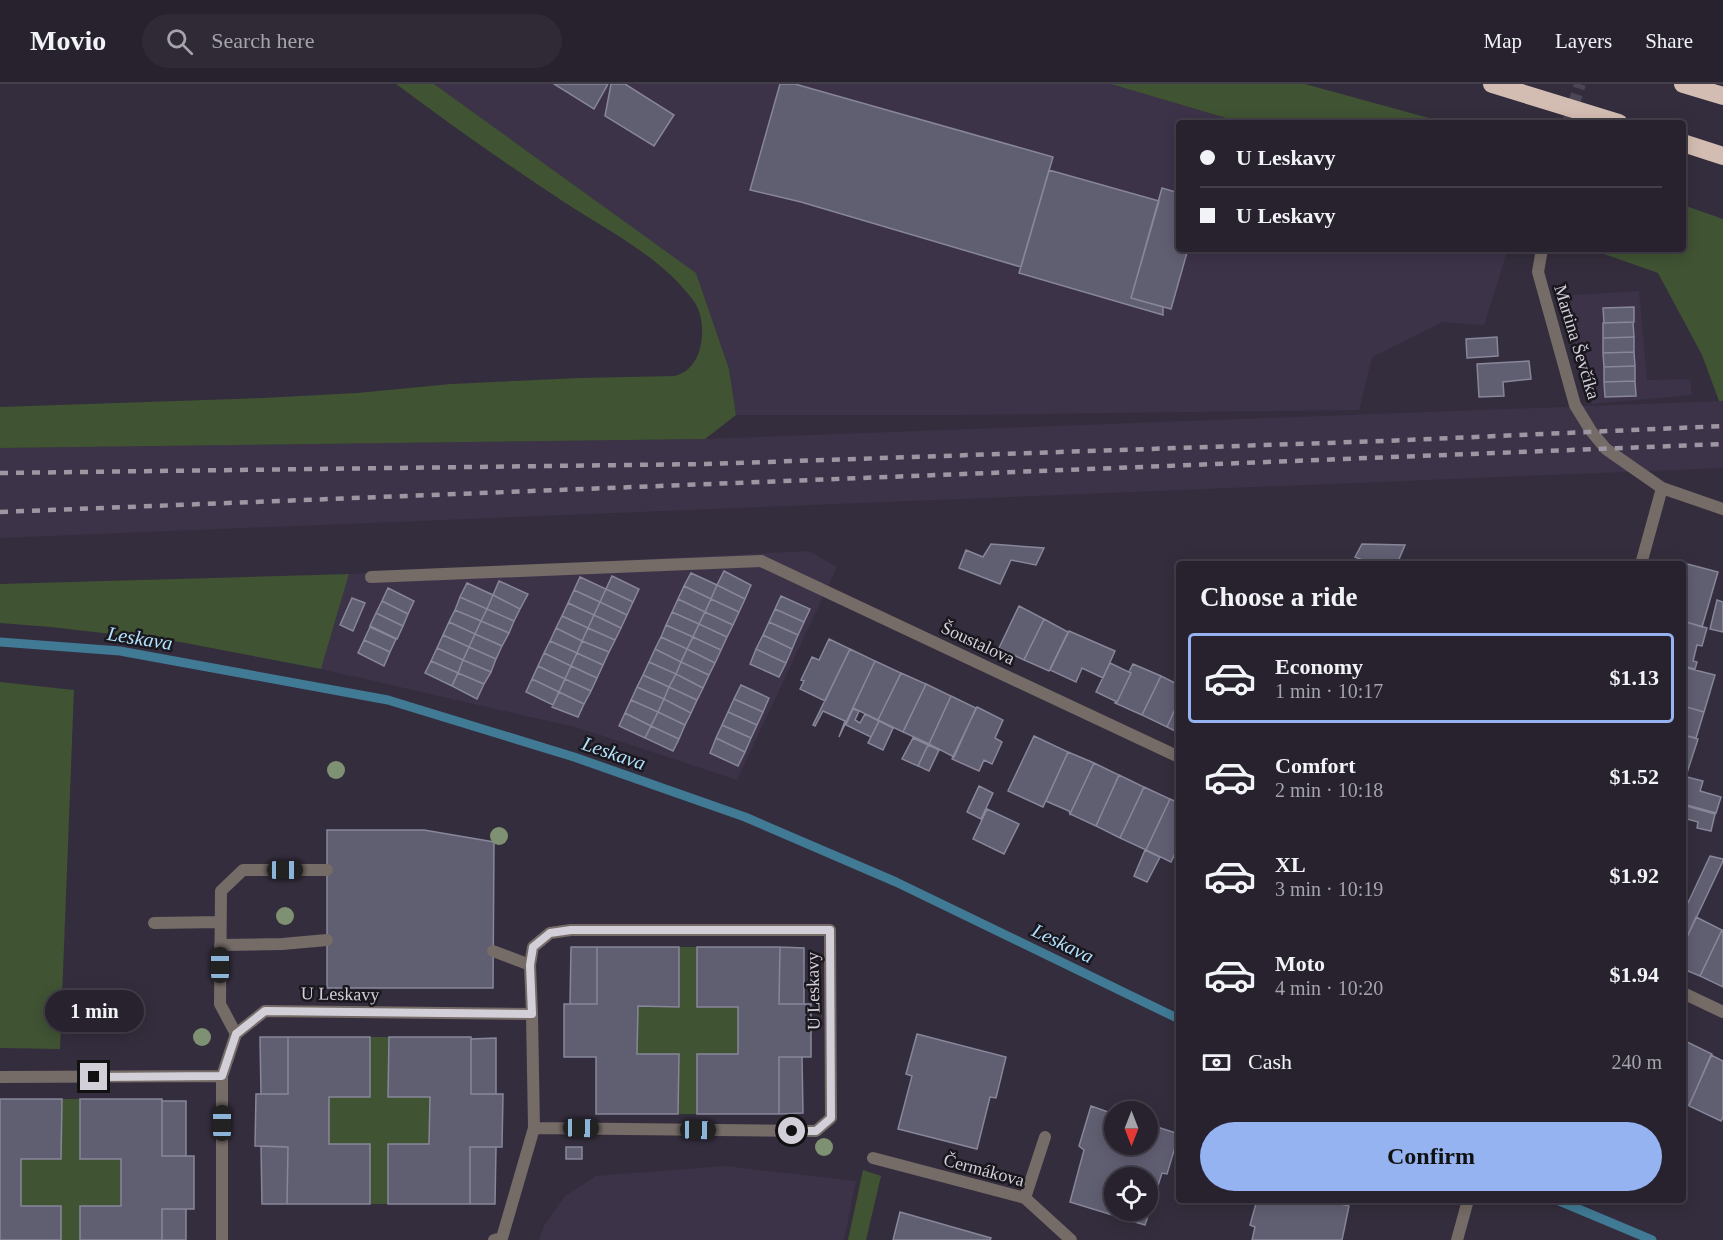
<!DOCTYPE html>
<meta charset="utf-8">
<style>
:root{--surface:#27222e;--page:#2f2a36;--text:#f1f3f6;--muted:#a4a4aa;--line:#433f4a;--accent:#95b2f1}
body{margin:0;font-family:"Times New Roman",serif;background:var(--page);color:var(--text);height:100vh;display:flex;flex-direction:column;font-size:22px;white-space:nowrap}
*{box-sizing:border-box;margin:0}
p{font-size:20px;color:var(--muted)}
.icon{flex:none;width:33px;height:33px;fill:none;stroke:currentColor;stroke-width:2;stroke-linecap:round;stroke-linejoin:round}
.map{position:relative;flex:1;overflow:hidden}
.sheet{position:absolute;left:1176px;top:477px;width:510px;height:642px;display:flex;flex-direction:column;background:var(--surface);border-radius:6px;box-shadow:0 3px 15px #0003,0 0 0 2px var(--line)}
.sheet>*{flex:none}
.hud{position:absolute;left:1176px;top:36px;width:510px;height:132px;border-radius:6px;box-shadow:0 3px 15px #0003,0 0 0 2px var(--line);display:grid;align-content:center;height:132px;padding:0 24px;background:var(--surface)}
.needle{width:39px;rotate:180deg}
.controls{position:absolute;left:1104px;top:1017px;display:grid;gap:12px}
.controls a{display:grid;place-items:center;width:54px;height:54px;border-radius:50%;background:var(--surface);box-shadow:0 3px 15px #0003,0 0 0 2px var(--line);font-size:30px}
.end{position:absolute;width:27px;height:27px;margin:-14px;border:8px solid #d3cfd9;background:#111;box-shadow:0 0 0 3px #111}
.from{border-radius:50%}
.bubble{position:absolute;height:42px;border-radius:21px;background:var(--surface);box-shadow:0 3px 15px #0003,0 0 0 2px var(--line);font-size:20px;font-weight:700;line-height:42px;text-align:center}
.car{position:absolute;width:18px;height:36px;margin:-18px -9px;border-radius:8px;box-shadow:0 0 4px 2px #0007;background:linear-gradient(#222 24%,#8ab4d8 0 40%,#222 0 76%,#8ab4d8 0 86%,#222 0)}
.hud b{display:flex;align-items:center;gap:21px;height:57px;font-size:22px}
.hud b+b{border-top:2px solid var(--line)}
.hud i{width:15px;height:15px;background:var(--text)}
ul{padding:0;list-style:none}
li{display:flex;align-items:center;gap:18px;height:90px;margin:0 12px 9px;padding:0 12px;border:3px solid transparent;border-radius:6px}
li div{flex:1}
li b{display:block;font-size:22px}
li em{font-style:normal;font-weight:700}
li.selected{border-color:var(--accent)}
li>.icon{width:54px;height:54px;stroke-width:1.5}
h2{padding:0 24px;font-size:27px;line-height:72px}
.pay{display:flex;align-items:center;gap:15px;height:66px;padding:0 24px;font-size:22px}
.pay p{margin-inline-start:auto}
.action{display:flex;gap:12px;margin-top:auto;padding:12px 24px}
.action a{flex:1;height:69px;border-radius:36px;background:var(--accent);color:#111;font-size:24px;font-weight:700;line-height:69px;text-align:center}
header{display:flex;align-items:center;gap:36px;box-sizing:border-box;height:84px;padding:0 30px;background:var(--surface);border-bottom:2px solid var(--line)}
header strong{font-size:28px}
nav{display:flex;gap:33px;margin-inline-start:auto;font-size:21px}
.search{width:420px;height:54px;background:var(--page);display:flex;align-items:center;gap:15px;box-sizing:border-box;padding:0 21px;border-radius:33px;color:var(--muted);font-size:22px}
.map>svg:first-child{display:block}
.built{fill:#3d3349}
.green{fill:#405333}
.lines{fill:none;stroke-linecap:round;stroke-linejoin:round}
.stream{stroke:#407a95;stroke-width:9}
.building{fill:#605e71;stroke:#87869a;stroke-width:1.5;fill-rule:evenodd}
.minor-tunnel{stroke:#4c4554;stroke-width:12;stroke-dasharray:12 6;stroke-linecap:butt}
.service{stroke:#756b67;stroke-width:12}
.minor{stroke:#756b67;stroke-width:12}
.motorway{stroke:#d3bdb2;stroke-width:18}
.rail{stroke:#9c97a3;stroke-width:4.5;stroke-dasharray:8 8;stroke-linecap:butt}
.tree{fill:#7e9273}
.route{stroke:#d3cfd9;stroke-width:8}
.labels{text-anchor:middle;stroke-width:5;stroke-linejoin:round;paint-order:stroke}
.street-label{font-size:18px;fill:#d3cfd9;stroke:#1a171e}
.water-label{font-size:20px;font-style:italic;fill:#b1e3fd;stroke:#1a171e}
</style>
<header>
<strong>Movio</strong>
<div class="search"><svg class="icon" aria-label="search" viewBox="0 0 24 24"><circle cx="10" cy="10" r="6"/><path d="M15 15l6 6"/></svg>Search here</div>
<nav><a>Map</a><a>Layers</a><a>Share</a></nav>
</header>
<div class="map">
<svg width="1723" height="1156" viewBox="0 0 1723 1156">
<rect width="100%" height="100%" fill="#342d3d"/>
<path class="built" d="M 434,0 L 1111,0 L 1243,39 L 1179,39 L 1179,165 L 1508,165 L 1484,241 L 1442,238 L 1372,273 L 1359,326 L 960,331 L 736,331 L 729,285 L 696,189 Z
M 1639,207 L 1647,296 L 1690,295 L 1692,311 L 1592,320 L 1561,212 Z
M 1723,317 L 1723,384 L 0,454 L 0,364 L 705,355 Z
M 809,467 L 837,483 L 737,696 L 579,644 L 321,585 L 349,490 Z
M 725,1082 L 856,1097 L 844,1156 L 539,1156 L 544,1142 L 565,1112 L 596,1092 Z"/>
<path class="green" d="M 396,0 L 434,0 L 696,189 L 729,285 L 736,331 L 705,355 L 0,364 L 0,323 L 263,314 L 357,309 L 451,300 L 580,294 L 674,292 C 687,289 694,281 699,268 C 704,252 704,231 693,216 C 658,169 600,143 552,110 C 499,75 447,38 396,0 Z
M 1111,0 L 1305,0 L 1447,39 L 1243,39 Z
M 1683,121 L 1723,135 L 1723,317 L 1719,317 L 1702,271 L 1658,189 L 1590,165 L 1683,165 Z
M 349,490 L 321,585 L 180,558 L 51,543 L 0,539 L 0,500 Z
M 0,598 L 74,606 L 60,965 L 0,964 Z
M 679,863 L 697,863 L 697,922 L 738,923 L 738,970 L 697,970 L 697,1030 L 678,1030 L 678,970 L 637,970 L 638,922 L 678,923 Z
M 370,953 L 389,953 L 388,1012 L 430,1013 L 429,1060 L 388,1060 L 388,1120 L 370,1120 L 329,1060 L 329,1013 L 370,1012 Z
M 62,1015 L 80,1015 L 121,1075 L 121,1122 L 80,1122 L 80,1156 L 61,1156 L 61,1122 L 21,1122 L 21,1075 L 61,1074 Z
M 863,1086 L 881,1092 L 866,1156 L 848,1156 Z"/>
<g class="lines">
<path class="stream" d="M 0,558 L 120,567 L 388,616 L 574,673 L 745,733 L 896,798 L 1179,935
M 1557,1116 L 1652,1156"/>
</g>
<path class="building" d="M 554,0 L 608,0 L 594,25 Z
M 611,0 L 625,0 L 674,31 L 654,62 L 605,32 Z
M 780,0 L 795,0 L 1053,73 L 1021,183 L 801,118 L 750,106 Z
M 1049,86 L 1159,117 L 1131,214 L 1163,223 L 1163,231 L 1019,189 Z
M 1162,104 L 1179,109 L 1179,165 L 1188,165 L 1171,225 L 1131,214 Z
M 1634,223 L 1634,238 L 1604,239 L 1603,224 Z
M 1633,238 L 1634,253 L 1603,254 L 1603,239 Z
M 1497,253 L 1498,272 L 1467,274 L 1466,255 Z
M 1634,253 L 1634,268 L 1603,269 L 1603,254 Z
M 1634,268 L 1635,282 L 1604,283 L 1603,269 Z
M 1529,277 L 1531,295 L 1503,298 L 1504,312 L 1479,313 L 1477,280 Z
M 1635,282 L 1635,297 L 1604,298 L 1604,283 Z
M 1635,297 L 1636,312 L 1605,313 L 1604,298 Z
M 991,460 L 1044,464 L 1036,481 L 1011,476 L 1000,500 L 959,484 L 966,466 L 983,473 Z
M 1362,460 L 1405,461 L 1397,480 L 1373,480 L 1355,473 Z
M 1676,477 L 1718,488 L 1702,543 L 1683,537 L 1683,480 L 1672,480 Z
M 724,487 L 751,501 L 745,515 L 717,501 Z
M 691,489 L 717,501 L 711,515 L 684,502 Z
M 612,492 L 639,505 L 633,518 L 606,505 Z
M 580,493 L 606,505 L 600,518 L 574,506 Z
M 499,497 L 528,510 L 520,525 L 493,511 Z
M 467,499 L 493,511 L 487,525 L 460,513 Z
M 717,501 L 745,515 L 739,528 L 711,515 Z
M 684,502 L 711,515 L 705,528 L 678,515 Z
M 388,504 L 414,517 L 408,530 L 382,517 Z
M 606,505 L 633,518 L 627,531 L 600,518 Z
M 574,506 L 600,518 L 594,531 L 568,519 Z
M 493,511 L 520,525 L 514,537 L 487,525 Z
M 781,512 L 810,525 L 804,538 L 775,525 Z
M 460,513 L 487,525 L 481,537 L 455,526 Z
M 352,514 L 365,519 L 353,547 L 340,541 Z
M 678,515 L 705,528 L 699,540 L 672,528 Z
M 711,515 L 739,528 L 733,541 L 705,528 Z
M 1717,516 L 1723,518 L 1723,548 L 1710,545 Z
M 382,517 L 408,530 L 403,542 L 376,529 Z
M 600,518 L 627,531 L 621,544 L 594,531 Z
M 568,519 L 594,531 L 588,544 L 562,532 Z
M 1019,522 L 1044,535 L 1024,576 L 999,564 Z
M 487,525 L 514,537 L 509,549 L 481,537 Z
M 775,525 L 804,538 L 798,551 L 769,538 Z
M 455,526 L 481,537 L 475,550 L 449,538 Z
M 672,528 L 699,540 L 693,553 L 666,541 Z
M 705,528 L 733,541 L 727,553 L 699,540 Z
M 376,529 L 403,542 L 397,555 L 370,542 Z
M 594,531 L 621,544 L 615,556 L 588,544 Z
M 562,532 L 588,544 L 582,557 L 556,544 Z
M 1044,535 L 1068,548 L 1049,587 L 1024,576 Z
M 481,537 L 509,549 L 502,562 L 475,550 Z
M 1683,537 L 1707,544 L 1702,562 L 1697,561 L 1693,577 L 1697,578 L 1695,585 L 1683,582 Z
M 449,538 L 475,550 L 469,563 L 443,551 Z
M 769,538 L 798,551 L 792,565 L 763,551 Z
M 699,540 L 727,553 L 721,566 L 693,553 Z
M 666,541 L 693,553 L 687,565 L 661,553 Z
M 370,543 L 396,555 L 390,568 L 364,556 Z
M 556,544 L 582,557 L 577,569 L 550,557 Z
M 588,544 L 615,556 L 609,568 L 582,557 Z
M 1069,547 L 1115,567 L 1103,594 L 1082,584 L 1076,598 L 1050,586 Z
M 475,550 L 502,562 L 496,575 L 469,563 Z
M 443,551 L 469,563 L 463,576 L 437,564 Z
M 763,551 L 792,565 L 786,579 L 756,565 Z
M 661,553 L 687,565 L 681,578 L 655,565 Z
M 693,553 L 721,566 L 715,579 L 687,565 Z
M 829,555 L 850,565 L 825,617 L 800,605 L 804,597 L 801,596 L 812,573 L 819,576 Z
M 364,556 L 390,568 L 384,582 L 358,569 Z
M 550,557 L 577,569 L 571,582 L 544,569 Z
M 582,557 L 609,568 L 603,581 L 577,569 Z
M 469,563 L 496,575 L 491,588 L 463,576 Z
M 437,564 L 463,576 L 458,589 L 431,577 Z
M 655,565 L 681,578 L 676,590 L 649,578 Z
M 687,565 L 715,579 L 709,591 L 681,578 Z
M 756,565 L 786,579 L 779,593 L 750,580 Z
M 850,565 L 875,577 L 839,653 L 845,637 L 823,627 L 815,642 L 813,641 Z
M 544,569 L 571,582 L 565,595 L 538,582 Z
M 577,569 L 603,581 L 597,594 L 571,582 Z
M 463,576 L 491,588 L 484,600 L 458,589 Z
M 431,577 L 458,589 L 452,602 L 425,589 Z
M 875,577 L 901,589 L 878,636 L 853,624 Z
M 649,578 L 676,590 L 669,603 L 643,591 Z
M 681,578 L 709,591 L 703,604 L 676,590 Z
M 1110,579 L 1131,589 L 1117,618 L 1096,608 Z
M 1133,580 L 1161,592 L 1142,631 L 1115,619 L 1117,618 L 1131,589 L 1129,588 Z
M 538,582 L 565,595 L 559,608 L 532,595 Z
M 571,582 L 597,594 L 591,607 L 565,595 Z
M 1683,583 L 1715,591 L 1704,628 L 1683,622 Z
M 458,589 L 484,600 L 477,615 L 452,602 Z
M 901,589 L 926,600 L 903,648 L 878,636 Z
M 676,590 L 703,604 L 697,616 L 669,603 Z
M 643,591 L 669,603 L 664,615 L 637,603 Z
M 1161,592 L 1179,601 L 1179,616 L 1167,643 L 1142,631 Z
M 532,595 L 559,608 L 553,621 L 526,608 Z
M 565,595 L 591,607 L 584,620 L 559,608 Z
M 926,600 L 951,612 L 929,660 L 903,648 Z
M 741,601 L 769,614 L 763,628 L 734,615 Z
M 637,603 L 664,615 L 658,628 L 631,616 Z
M 669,603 L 697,616 L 691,629 L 664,615 Z
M 559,608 L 584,620 L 578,633 L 552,623 Z
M 951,612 L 976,624 L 954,673 L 929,660 Z
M 664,615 L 691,629 L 685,641 L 658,628 Z
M 734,615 L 763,628 L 757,641 L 728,628 Z
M 631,616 L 658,628 L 651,642 L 625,629 Z
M 1179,616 L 1179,649 L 1167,643 Z
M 1683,622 L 1704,628 L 1696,654 L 1683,651 Z
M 977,623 L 1003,636 L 995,654 L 1002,658 L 992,680 L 984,676 L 979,687 L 952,675 Z
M 853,625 L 859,627 L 855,636 L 860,639 L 865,630 L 879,637 L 871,653 L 846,641 Z
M 658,628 L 685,641 L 679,655 L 651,642 Z
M 728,628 L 757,641 L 751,654 L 722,641 Z
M 625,629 L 651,642 L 645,654 L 619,642 Z
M 879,637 L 893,644 L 883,666 L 868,659 Z
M 722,641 L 751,654 L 745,668 L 716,654 Z
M 651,642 L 679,655 L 673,667 L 645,654 Z
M 1683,651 L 1698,655 L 1686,692 L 1683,692 Z
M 1034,652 L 1068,668 L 1043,723 L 1008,707 Z
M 716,654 L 745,668 L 738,682 L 710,669 Z
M 913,654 L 928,661 L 918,682 L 902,675 Z
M 928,661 L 939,666 L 929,687 L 918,682 Z
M 1068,668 L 1094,679 L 1070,730 L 1069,727 L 1046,717 Z
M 1094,679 L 1119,691 L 1096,742 L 1070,730 Z
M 1119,691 L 1144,703 L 1120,754 L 1096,742 Z
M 1683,692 L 1703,697 L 1700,707 L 1721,713 L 1716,729 L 1683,720 Z
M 979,702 L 993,709 L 981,735 L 967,728 Z
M 1144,703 L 1170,715 L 1146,766 L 1120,754 Z
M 1170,715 L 1179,719 L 1179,761 L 1171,778 L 1146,766 Z
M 1683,721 L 1715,730 L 1711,747 L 1697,744 L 1698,738 L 1683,734 Z
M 987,725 L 1019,740 L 1004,770 L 973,755 Z
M 327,746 L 424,746 L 494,758 L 493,904 L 327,904 Z
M 1145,766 L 1160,773 L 1147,798 L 1134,792 Z
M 1710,772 L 1723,775 L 1723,777 L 1683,862 L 1683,821 L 1686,823 Z
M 1696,833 L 1722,846 L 1700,892 L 1683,885 L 1683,862 Z
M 1722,846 L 1723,846 L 1723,903 L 1700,892 Z
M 571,863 L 597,863 L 597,920 L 570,920 Z
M 597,863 L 679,863 L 679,923 L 638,922 L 637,970 L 679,970 L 678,1030 L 596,1030 L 596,973 L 564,973 L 564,920 L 597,920 Z
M 697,863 L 780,863 L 779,920 L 811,920 L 811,973 L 779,973 L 779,1030 L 697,1030 L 697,970 L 738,970 L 738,923 L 697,923 Z
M 780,863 L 804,864 L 804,920 L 779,920 Z
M 917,950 L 1006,973 L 996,1014 L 990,1013 L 977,1065 L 898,1045 L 912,992 L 906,990 Z
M 260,953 L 288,953 L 288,1010 L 261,1010 Z
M 288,953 L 370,953 L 370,1013 L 329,1013 L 329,1060 L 370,1060 L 370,1120 L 287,1120 L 288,1063 L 255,1062 L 256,1010 L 288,1010 Z
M 389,953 L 471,953 L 471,1010 L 503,1010 L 502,1063 L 470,1063 L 470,1120 L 388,1120 L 388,1060 L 429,1060 L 430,1013 L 388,1013 Z
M 496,954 L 496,1010 L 471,1010 L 471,955 Z
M 1683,956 L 1712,970 L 1689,1021 L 1683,1019 Z
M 1711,971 L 1723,977 L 1723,1033 L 1721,1037 L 1689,1022 Z
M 779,973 L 802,973 L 803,1029 L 779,1030 Z
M 0,1015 L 62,1015 L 61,1075 L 21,1075 L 21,1122 L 61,1122 L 61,1156 L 0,1156 Z
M 80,1015 L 162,1015 L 162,1072 L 194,1072 L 194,1125 L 162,1125 L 162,1156 L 80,1156 L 80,1122 L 121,1122 L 121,1075 L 80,1075 Z
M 162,1017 L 186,1017 L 186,1072 L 162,1072 Z
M 1091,1022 L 1114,1030 L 1114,1060 L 1148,1060 L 1148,1040 L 1179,1050 L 1167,1090 L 1162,1089 L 1145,1141 L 1070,1118 L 1084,1066 L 1079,1062 ZM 1114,1094 L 1148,1094 L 1148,1126 L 1114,1126 Z
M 261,1062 L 288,1063 L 287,1120 L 262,1120 Z
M 470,1063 L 496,1063 L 495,1120 L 470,1120 Z
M 566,1063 L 582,1063 L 582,1075 L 566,1075 Z
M 1257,1116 L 1324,1116 L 1349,1122 L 1342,1156 L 1252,1156 L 1255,1143 L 1250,1141 Z
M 162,1125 L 186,1125 L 186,1156 L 162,1156 Z
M 900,1128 L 991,1154 L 990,1156 L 893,1156 Z"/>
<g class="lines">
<path class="minor-tunnel" d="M 1568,39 L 1580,0"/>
<path class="service" d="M 371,493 L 761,477
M 154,839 L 220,838
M 220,861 L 282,860 L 327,856
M 493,867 L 530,881
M 236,950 L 220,920 L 221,807 L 243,786 L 327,786
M 1025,1114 L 1045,1053"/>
<path class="minor" d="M 1542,165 L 1538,188 L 1575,321 L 1591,347 L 1606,365 L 1662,404 L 1723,425
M 761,477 L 1179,673
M 1641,480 L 1662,404
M 1683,909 L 1723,928
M 0,993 L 222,992 L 236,950 L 265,927 L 532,930 L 530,881 L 533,863 L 550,849 L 571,846 L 830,846 L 831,1034 L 816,1047 L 534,1044
M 873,1074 L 1025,1114 L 1071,1156
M 222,1156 L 222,992
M 494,1156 L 502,1154 L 534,1044 L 532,930
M 1457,1156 L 1468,1116"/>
<path class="motorway" d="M 1492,0 L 1619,39
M 1683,0 L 1723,12
M 1683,59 L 1723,72"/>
<path class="rail" d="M 0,389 L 706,380 L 1384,357 L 1723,342
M 0,428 L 1723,360"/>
</g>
<g class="tree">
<circle cx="336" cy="686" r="9"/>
<circle cx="499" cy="752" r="9"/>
<circle cx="285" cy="832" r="9"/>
<circle cx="202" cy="953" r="9"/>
<circle cx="824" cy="1063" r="9"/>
</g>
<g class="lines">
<path class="route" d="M 94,993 L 222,992 L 236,950 L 265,927 L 532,930 L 530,881 L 533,863 L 550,849 L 571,846 L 830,846 L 831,1034 L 816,1047 L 792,1047"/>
</g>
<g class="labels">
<g class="street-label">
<text transform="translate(1577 258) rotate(73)" y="6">Martina Ševčíka</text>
<text transform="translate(978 559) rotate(25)" y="6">Šoustalova</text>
<text transform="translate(813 907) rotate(-91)" y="6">U Leskavy</text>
<text transform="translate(340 910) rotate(1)" y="6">U Leskavy</text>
<text transform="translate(984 1086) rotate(15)" y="6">Čermákova</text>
</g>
<g class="water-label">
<text transform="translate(140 554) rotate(9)" y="7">Leskava</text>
<text transform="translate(614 669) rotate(19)" y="7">Leskava</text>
<text transform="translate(1063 859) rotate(26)" y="7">Leskava</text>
</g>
</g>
</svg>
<div class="controls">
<a><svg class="needle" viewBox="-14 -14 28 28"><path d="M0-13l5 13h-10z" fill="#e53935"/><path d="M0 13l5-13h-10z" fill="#a4a4aa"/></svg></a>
<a><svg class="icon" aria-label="locate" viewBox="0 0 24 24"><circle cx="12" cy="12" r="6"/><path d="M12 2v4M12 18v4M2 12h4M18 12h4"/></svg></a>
</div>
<i class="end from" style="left:792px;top:1047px"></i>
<i class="end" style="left:94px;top:993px"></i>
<div class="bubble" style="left:45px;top:906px;width:99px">1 min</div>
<i class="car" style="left:285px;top:786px;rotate:90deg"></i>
<i class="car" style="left:220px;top:881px;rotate:0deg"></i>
<i class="car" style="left:222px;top:1039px;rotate:0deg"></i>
<i class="car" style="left:581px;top:1044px;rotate:91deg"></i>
<i class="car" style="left:698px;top:1046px;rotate:91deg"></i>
<div class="hud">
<b><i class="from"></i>U Leskavy</b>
<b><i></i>U Leskavy</b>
</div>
<section class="sheet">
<h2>Choose a ride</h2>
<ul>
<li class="selected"><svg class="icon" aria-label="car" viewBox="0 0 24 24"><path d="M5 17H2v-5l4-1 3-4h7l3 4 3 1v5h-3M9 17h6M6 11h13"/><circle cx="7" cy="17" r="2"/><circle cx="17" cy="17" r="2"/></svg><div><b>Economy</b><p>1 min · 10:17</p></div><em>$1.13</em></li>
<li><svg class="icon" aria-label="car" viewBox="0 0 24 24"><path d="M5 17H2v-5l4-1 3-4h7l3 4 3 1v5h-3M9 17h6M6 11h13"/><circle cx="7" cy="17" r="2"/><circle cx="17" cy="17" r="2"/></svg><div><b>Comfort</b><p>2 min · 10:18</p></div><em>$1.52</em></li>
<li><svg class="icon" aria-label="car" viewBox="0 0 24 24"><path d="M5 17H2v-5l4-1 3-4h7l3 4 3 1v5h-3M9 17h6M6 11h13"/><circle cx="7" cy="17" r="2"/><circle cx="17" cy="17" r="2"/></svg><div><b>XL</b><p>3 min · 10:19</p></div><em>$1.92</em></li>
<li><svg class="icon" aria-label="car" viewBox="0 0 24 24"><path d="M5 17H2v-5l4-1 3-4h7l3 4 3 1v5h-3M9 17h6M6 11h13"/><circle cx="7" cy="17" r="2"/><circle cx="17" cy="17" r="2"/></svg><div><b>Moto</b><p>4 min · 10:20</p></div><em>$1.94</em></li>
</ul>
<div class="pay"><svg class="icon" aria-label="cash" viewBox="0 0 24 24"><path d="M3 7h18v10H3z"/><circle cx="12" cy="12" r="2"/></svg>Cash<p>240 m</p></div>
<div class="action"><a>Confirm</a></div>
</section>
</div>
